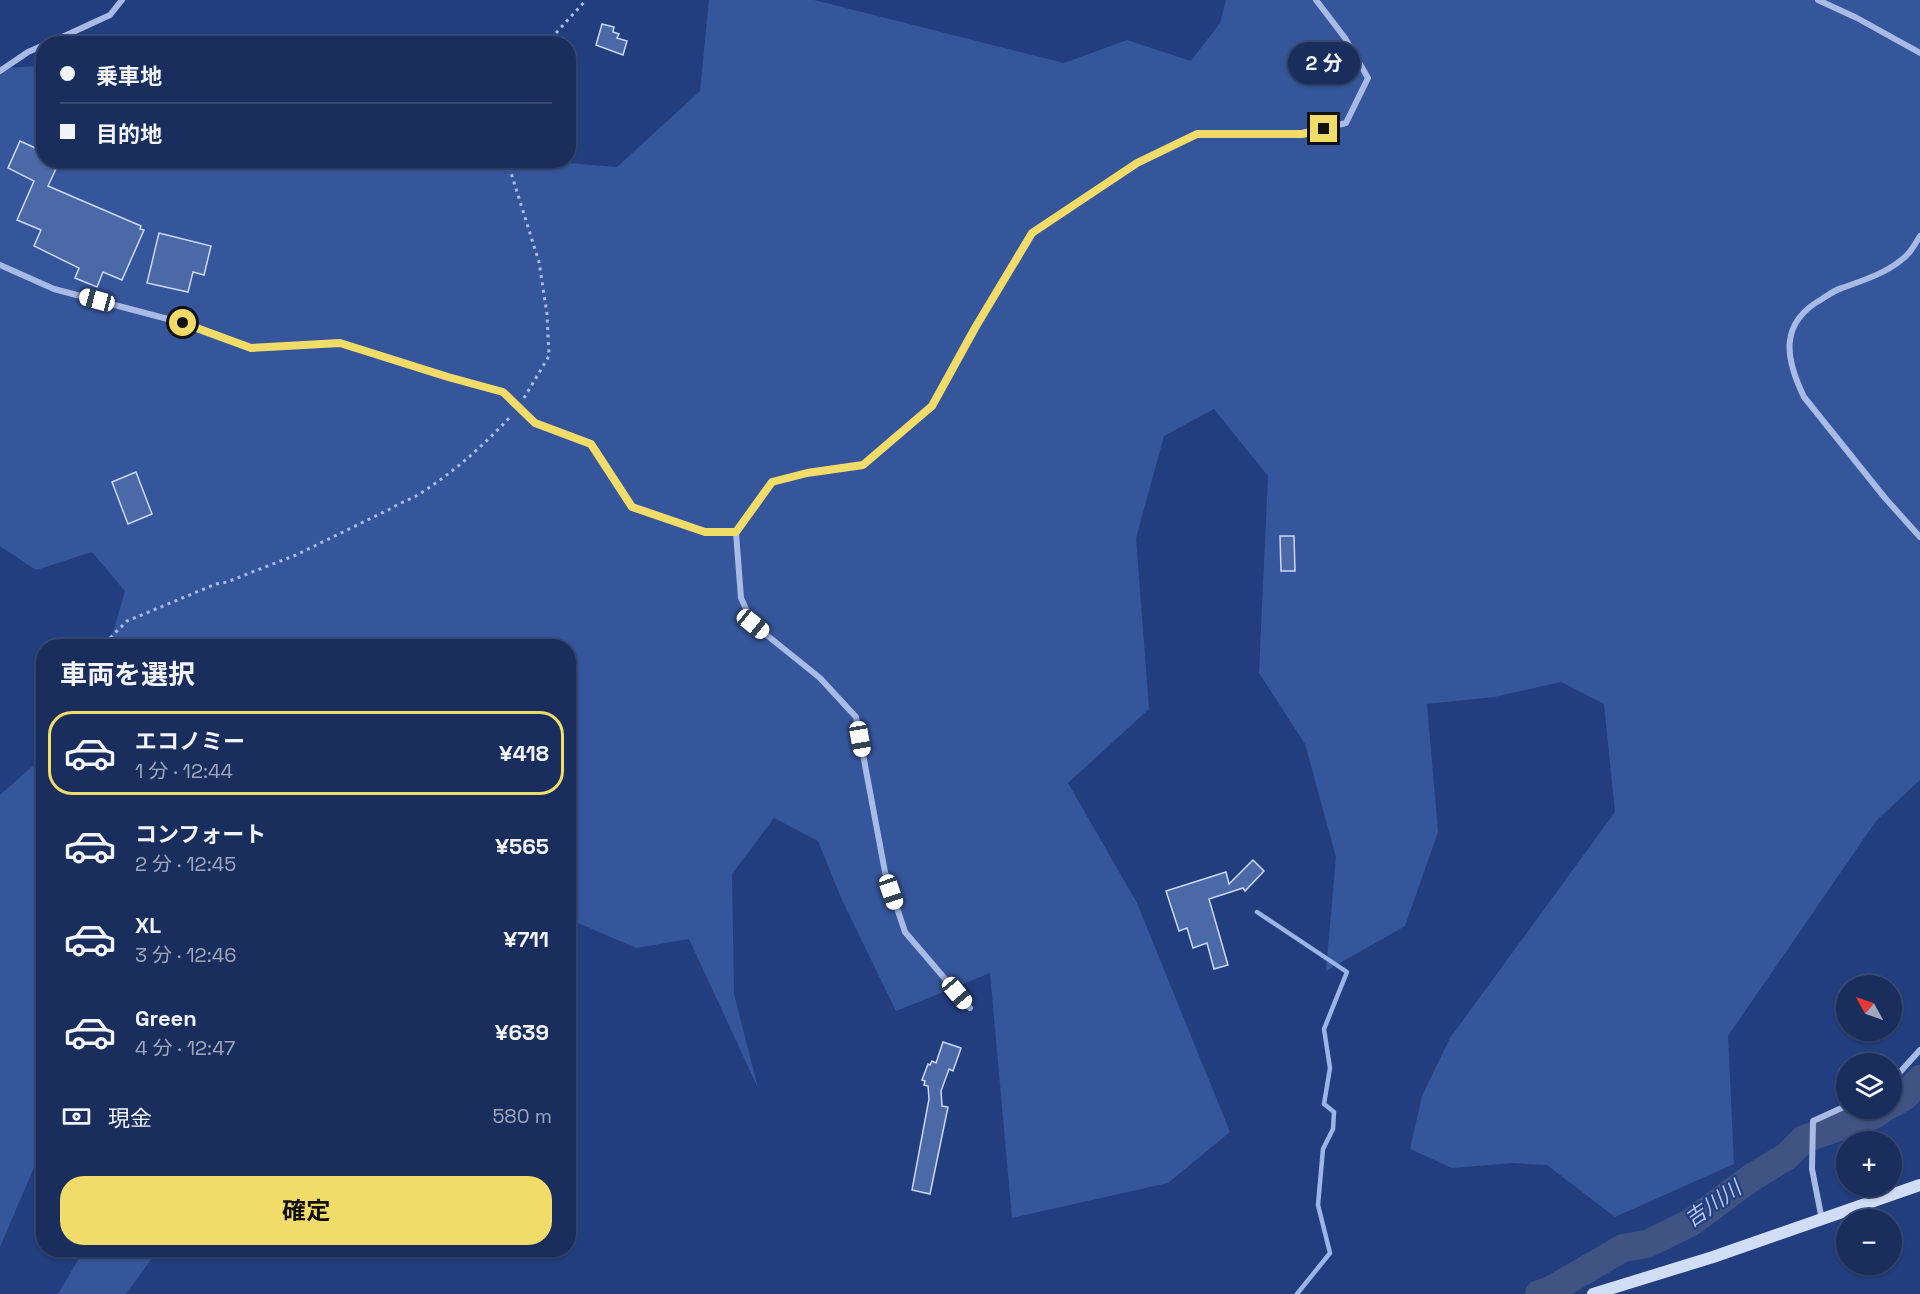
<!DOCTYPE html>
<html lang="ja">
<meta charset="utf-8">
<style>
:root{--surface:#1a2e5e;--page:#233664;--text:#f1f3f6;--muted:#9fa8bc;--line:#384a73;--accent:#f1dc6a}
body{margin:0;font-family:"Space Grotesk","Noto Sans JP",sans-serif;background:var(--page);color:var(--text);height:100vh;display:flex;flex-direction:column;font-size:22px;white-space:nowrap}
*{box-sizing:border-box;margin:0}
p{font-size:20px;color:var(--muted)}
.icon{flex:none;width:33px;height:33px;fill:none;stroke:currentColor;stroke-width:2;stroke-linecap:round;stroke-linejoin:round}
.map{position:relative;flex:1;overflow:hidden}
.details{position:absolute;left:36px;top:639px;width:540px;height:618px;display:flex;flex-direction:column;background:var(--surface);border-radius:24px;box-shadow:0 2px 4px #0004,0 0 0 2px var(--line)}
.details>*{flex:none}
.banner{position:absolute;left:36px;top:36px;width:540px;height:132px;border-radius:24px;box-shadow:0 2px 4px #0004,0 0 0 2px var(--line);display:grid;align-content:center;height:132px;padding:0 24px;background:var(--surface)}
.needle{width:39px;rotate:310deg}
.fabs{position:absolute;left:1836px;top:975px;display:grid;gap:12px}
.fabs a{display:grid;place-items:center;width:66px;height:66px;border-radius:50%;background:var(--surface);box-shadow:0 2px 4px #0004,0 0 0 2px var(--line);font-size:30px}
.end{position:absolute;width:27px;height:27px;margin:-14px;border:8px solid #f1dc6a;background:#111;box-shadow:0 0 0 3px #111}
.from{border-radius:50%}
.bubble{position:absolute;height:42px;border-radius:21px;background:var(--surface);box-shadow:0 2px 4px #0004,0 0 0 2px var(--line);font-size:20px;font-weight:700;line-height:42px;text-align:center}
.car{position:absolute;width:18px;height:36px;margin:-18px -9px;border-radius:8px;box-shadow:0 0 4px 2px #0007;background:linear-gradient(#fff 24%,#345 0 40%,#fff 0 76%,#345 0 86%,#fff 0)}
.banner b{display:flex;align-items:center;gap:21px;height:57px;font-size:22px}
.banner b+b{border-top:2px solid var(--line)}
.banner i{width:15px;height:15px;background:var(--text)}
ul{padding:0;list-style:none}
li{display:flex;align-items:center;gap:18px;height:84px;margin:0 12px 9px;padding:0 12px;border:3px solid transparent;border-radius:24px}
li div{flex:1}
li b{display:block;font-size:22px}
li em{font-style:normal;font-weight:700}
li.selected{border-color:var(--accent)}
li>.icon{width:54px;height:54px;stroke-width:1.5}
h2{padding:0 24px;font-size:27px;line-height:72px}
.pay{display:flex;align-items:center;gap:15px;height:66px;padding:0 24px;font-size:22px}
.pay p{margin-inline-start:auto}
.button{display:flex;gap:12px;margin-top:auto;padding:12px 24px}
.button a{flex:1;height:69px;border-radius:24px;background:var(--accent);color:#111;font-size:24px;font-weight:700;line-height:69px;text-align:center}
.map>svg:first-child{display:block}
.green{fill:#36569b}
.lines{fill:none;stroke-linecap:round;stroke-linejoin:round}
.stream{stroke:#9cb5e7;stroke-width:4.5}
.river{stroke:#405483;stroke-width:28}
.building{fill:#4b68a7;stroke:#cbd8f5;stroke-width:1.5}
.path{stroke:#a8bbe6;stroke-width:3;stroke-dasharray:3 4.5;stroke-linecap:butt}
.minor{stroke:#a8bbe6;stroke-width:6}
.secondary{stroke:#d1dcf5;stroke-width:12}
.route{stroke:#f1dc6a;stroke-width:8}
.labels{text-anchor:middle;stroke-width:4.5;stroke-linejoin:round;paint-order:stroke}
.water-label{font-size:21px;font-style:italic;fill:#b3c6ee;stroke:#233e7e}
</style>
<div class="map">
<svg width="1920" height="1294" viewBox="0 0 1920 1294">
<rect width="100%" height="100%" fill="#233e7e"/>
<path class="green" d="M 709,0 L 814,0 L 1064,63 L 1127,40 L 1191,61 L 1220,23 L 1226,0 L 1920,0 L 1920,780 L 1876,821 L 1728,1036 L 1734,1164 L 1615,1217 L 1547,1165 L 1513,1163 L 1452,1168 L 1410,1149 L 1422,1096 L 1450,1038 L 1615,812 L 1604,704 L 1561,682 L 1494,697 L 1427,704 L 1438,832 L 1405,926 L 1326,971 L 1336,857 L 1305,744 L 1259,673 L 1268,476 L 1214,409 L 1164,436 L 1136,538 L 1149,709 L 1068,783 L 1137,903 L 1230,1132 L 1168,1183 L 1012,1218 L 990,973 L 896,1011 L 842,900 L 818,841 L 774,818 L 732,874 L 734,994 L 758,1088 L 689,939 L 636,948 L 569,919 L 568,646 L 109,646 L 125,591 L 92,552 L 36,570 L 0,546 L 0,68 L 43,66 L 44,160 L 530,160 L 617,167 L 700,91 Z
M 43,757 L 43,1130 L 38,1158 L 0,1247 L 0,795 Z
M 84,1250 L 158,1250 L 126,1294 L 58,1294 Z"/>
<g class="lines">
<path class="stream" d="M 1257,912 L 1347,972 L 1324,1029 L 1330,1068 L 1324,1104 L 1334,1112 L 1333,1129 L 1323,1149 L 1318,1205 L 1330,1253 L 1297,1294"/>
<path class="river" d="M 1892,1104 L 1905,1096 L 1920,1079
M 1539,1294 L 1551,1290 L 1623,1248 L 1647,1244 L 1690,1223 L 1751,1178 L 1787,1156 L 1804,1139 L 1874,1115 L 1884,1108"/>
</g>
<path class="building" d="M 602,24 L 614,27 L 613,32 L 619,34 L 617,38 L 627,41 L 623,55 L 596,45 Z
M 20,141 L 44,152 L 44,160 L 60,160 L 48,186 L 141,226 L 140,229 L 144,230 L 122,280 L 103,272 L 97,287 L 75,278 L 79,268 L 34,246 L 41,230 L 17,220 L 34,181 L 8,168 Z
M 159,233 L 211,246 L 204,275 L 193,272 L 188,292 L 147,283 Z
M 136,472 L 152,514 L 128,524 L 112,482 Z
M 1280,536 L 1294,536 L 1295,571 L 1281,571 Z
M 1253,860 L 1264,871 L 1245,891 L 1243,888 L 1209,899 L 1228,965 L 1214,969 L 1207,943 L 1193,948 L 1187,928 L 1179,931 L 1166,891 L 1226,872 L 1229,884 Z
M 943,1042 L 961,1048 L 953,1071 L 949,1069 L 941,1091 L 942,1106 L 948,1107 L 930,1194 L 912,1190 L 929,1099 L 928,1086 L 924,1085 L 925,1081 L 922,1080 L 928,1064 L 930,1065 L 932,1061 L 936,1063 Z"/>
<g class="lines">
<path class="path" d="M 546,44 L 586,0
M 507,160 L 539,262 L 547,314 L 549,356 L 524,398
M 105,643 L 127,621 L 216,584 L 227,582 L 296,555 L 392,508 C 401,502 412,499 421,493 C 455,471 484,445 511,416"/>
<path class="minor" d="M 1818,0 L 1857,18 L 1920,53
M 47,44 L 110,15 L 122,0
M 0,71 L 28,52 L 44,45
M 1920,236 C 1914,246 1909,255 1900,261 C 1884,274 1861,281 1842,288 C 1835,290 1828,295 1822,299 C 1779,323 1785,358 1804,397 L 1885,498 L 1920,537
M 0,265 L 54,289 L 183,323 L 251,348 L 340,343 L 448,377 L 503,392 L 535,423 L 591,444 L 632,507 L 705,532 L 736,533
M 970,1008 L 905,932 L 885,872 L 856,717 L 820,678 L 753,624 L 741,598 L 736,533 L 772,482 L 807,473 L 863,465 L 932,407 L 975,328 L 1032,233 L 1138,163 L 1197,134 L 1302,134 L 1346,123 L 1368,78 L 1345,38 L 1316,0
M 1892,1081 L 1920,1050
M 1822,1220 L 1812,1169 L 1813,1121 L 1846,1106"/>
<path class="secondary" d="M 1593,1294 L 1713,1257 L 1920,1185"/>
</g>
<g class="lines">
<path class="route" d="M 183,323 L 251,348 L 340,343 L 448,377 L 503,392 L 535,423 L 591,444 L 632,507 L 705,532 L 736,532 L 772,482 L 807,473 L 863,465 L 932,406 L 975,328 L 1032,233 L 1137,163 L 1197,134 L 1302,134 L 1324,129"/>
</g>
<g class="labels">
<g class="water-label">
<text transform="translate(1713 1204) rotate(-35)" y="7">吉川川</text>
</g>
</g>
</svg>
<div class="fabs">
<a><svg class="needle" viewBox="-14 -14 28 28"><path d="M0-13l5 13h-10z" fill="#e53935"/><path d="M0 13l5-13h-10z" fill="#9fa8bc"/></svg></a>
<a><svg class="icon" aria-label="layers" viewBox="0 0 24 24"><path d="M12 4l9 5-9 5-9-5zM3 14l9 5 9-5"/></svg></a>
<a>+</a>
<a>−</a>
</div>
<i class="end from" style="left:183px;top:323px"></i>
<i class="end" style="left:1324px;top:129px"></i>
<div class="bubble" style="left:1288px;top:42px;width:72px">2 分</div>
<i class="car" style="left:97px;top:300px;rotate:285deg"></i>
<i class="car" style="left:753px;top:624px;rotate:129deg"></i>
<i class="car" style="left:860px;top:739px;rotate:170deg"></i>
<i class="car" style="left:891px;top:892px;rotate:161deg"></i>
<i class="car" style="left:957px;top:993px;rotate:140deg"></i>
<div class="banner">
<b><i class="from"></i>乗車地</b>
<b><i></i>目的地</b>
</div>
<section class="details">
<h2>車両を選択</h2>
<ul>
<li class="selected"><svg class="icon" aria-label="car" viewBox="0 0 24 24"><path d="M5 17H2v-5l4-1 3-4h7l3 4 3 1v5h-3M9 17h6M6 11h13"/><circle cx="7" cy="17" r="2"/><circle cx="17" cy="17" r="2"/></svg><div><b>エコノミー</b><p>1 分 · 12:44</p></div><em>¥418</em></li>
<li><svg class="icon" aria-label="car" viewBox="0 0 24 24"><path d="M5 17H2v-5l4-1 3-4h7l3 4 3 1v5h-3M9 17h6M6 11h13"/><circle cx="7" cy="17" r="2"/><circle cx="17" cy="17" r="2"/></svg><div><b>コンフォート</b><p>2 分 · 12:45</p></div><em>¥565</em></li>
<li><svg class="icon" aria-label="car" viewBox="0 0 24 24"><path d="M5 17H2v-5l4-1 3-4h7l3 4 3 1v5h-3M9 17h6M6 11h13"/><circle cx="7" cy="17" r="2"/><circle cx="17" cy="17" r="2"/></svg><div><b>XL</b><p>3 分 · 12:46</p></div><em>¥711</em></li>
<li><svg class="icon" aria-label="car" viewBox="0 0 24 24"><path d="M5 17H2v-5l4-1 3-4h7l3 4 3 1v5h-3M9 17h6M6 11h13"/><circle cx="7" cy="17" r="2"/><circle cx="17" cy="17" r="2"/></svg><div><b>Green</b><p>4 分 · 12:47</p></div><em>¥639</em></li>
</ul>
<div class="pay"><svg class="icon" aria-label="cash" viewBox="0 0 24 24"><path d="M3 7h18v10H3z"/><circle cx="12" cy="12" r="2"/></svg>現金<p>580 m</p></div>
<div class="button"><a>確定</a></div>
</section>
</div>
